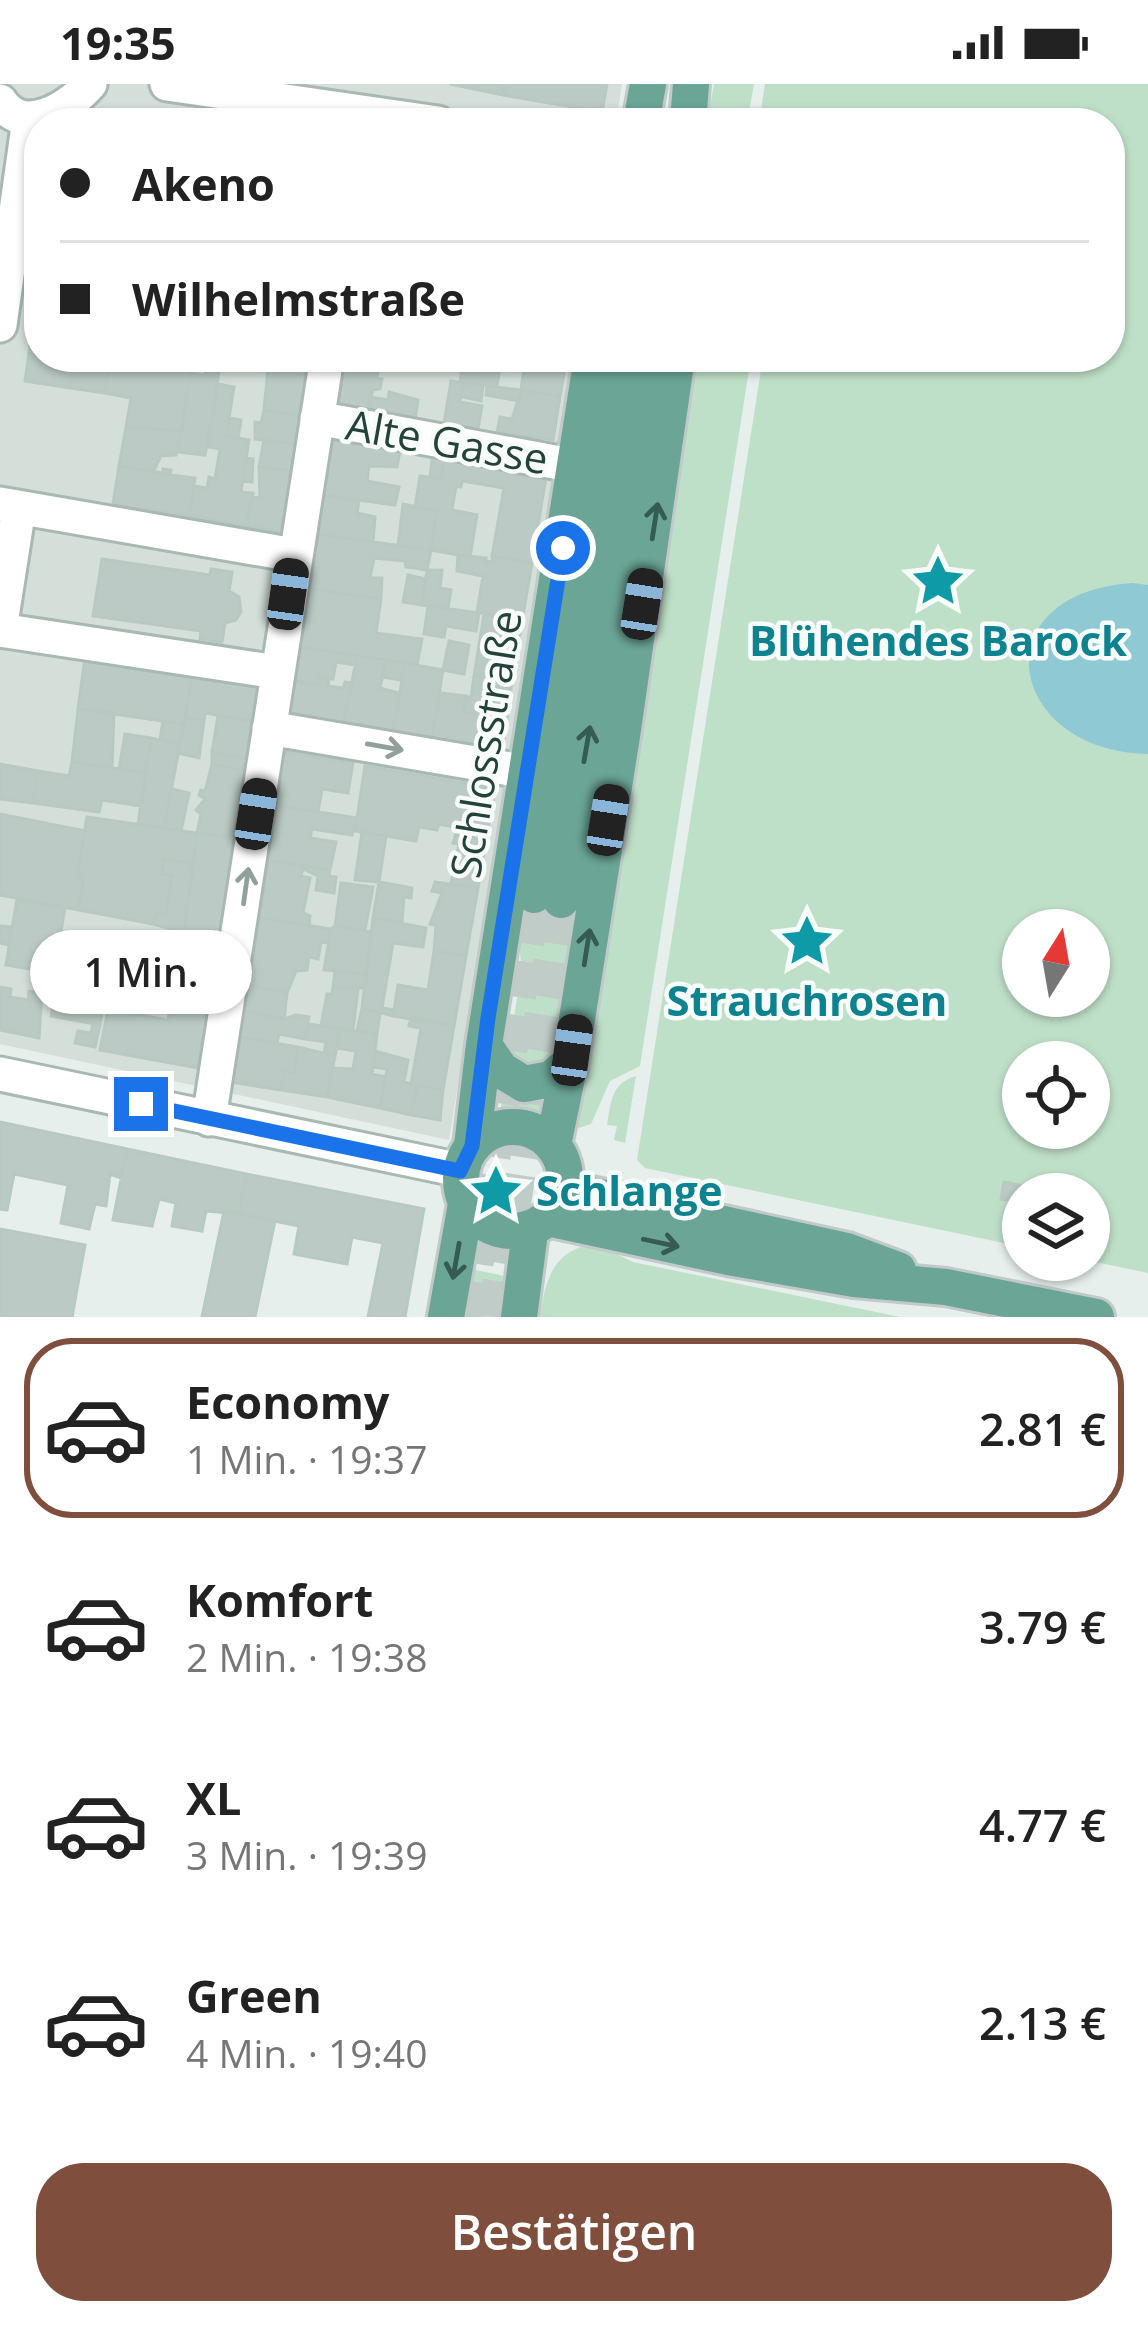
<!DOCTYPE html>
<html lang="de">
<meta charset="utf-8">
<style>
:root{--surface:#fff;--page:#f2f2f2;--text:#222;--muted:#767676;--line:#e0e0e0;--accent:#804e3d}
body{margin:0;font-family:"Open Sans",sans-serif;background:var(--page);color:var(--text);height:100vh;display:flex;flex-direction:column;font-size:45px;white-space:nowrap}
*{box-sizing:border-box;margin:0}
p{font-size:39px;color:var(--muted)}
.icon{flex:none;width:66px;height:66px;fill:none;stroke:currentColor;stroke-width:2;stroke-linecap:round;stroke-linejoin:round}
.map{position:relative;height:1233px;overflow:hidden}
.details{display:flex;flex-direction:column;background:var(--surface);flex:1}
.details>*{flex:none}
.top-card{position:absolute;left:24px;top:24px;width:1101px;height:264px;border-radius:48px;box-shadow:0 3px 9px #0004;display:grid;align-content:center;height:264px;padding:0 36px;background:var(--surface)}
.needle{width:78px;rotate:11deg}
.controls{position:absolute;left:1002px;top:825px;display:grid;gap:24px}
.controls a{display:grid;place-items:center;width:108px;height:108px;border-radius:50%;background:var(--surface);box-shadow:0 3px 9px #0004;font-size:60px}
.end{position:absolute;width:54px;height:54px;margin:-27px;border:15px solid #1a73e8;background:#fff;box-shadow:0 0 0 6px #fff}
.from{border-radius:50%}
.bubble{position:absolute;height:84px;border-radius:42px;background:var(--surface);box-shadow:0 3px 9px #0004;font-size:39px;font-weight:600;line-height:84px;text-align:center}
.car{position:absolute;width:36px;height:72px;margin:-36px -18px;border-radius:15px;box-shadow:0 0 9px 3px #0007;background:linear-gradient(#222 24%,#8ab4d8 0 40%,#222 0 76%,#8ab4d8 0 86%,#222 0)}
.top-card b{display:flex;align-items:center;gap:42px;height:114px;font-size:45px}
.top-card b+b{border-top:3px solid var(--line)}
.top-card i{width:30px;height:30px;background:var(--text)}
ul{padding:21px 0 0;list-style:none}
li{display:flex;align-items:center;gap:36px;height:180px;margin:0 24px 18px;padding:0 12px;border:6px solid transparent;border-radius:48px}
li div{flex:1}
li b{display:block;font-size:45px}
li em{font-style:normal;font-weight:600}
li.active{border-color:var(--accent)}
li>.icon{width:108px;height:108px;stroke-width:1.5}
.primary-button{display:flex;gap:24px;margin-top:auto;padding:24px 36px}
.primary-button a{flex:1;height:138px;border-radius:48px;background:var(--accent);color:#fff;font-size:48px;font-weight:600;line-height:138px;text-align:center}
.status{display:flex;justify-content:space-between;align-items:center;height:84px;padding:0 60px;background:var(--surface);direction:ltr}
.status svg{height:33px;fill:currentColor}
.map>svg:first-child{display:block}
.built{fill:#d4dfda}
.green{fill:#bfe0c8;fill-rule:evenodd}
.water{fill:#8ec9d4}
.building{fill:#bbcac4;stroke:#b8c9c2;stroke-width:3}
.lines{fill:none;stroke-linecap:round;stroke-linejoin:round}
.major-tunnel{stroke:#bfccc8;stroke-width:36;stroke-dasharray:36 18;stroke-linecap:butt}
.minor-casing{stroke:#a8b8b2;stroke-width:39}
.major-casing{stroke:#c2cac8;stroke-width:42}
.minor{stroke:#fff;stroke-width:33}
.major{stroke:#6aa596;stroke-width:36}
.oneway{stroke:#365b51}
.oneway2{stroke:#92a09c}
.route{stroke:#1a73e8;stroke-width:15}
.labels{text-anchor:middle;stroke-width:9;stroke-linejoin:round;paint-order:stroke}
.street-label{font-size:42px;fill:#24423a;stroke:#f7fbf9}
.culture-label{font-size:42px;font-weight:bold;fill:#0d838f;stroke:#f7fbf9}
</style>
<div class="status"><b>19:35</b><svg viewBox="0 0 49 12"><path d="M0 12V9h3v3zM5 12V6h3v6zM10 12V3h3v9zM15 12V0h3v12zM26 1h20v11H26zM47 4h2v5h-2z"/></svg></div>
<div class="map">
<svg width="1148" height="1233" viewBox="0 0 1148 1233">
<rect width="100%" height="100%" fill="#e6efeb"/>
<path class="built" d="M 0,0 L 622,0 L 616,39 L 39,39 L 39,273 L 577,273 L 449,1056 L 0,960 Z"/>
<path class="green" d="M 714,0 L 754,0 L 747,39 L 707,39 Z
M 765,0 L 1148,0 L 1148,1189 L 1086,1176 L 1089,1110 L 1023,1110 L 1023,1163 L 645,1084 L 637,1076 L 763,273 L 1110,273 L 1110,39 L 759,39 ZM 1023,846 L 1089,846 L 1089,912 L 1023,912 ZM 1023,978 L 1089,978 L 1089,1044 L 1023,1044 Z
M 692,273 L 751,273 L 640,982 L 610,997 L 591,1040 L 570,1047 Z
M 520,815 L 583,827 L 557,972 L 524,989 L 508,967 L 522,886 L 516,837 Z
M 636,992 L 625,1059 L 614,1056 L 617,1042 L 607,1041 C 611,1018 611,999 636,992 Z
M 503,999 L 547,1008 L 548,1020 L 537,1041 L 500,1034 Z
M 584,1162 L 602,1163 L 633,1178 L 900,1233 L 540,1233 C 545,1201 550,1172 584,1162 Z
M 472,1185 L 509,1193 L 502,1233 L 460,1233 Z"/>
<path class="water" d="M 1133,499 L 1148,501 L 1148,670 C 1006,667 979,509 1133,499 Z"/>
<path class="building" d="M 450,0 L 505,0 L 503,11 Z
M 505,0 L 607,0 L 602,28 L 503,11 Z
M 137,26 L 189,34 L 188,39 L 119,39 Z
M 35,227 L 39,227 L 39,273 L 74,273 L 70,304 L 25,297 Z
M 74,273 L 111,273 L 105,309 L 70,304 Z
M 111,273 L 193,273 L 181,347 L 126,343 L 131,314 L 105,309 Z
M 227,273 L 265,273 L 263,284 L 226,278 Z
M 274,273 L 310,273 L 307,291 L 273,285 Z
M 342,273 L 380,273 L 377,294 L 382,295 L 380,305 L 373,306 L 367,328 L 333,322 Z
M 464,273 L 501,273 L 497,303 L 460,299 Z
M 526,273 L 567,273 L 560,312 L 521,306 L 524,285 L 516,284 L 518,275 L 526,276 Z
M 207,275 L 220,278 L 218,294 L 205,291 Z
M 268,284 L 307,291 L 301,332 L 264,326 Z
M 191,289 L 218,294 L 205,371 L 178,368 Z
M 451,297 L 463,299 L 460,318 L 482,322 L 478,345 L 444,339 Z
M 463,299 L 483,301 L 481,317 L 463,313 Z
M 218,300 L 234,303 L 226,352 L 249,356 L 241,408 L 253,409 L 247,442 L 189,432 L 194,402 L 207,404 L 209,393 L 215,395 L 220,365 L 208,363 Z
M 487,302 L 521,306 L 520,317 L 486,311 Z
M 521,306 L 560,312 L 553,356 L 497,348 L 500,333 L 512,335 Z
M 389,308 L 418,316 L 415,336 L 367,328 L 370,313 L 388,316 Z
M 264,326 L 301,332 L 296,360 L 255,355 L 255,338 L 261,339 Z
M 229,334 L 241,336 L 238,354 L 226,352 Z
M 126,343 L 181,347 L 176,371 L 161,372 L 153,388 L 119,382 Z
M 331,348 L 401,362 L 397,383 L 369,382 L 367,397 L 399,403 L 395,421 L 322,411 Z
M 264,356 L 296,360 L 295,387 L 259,383 Z
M 433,368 L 446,369 L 441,395 L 430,393 Z
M 446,369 L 547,387 L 532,479 L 492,472 L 504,404 L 462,397 L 461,403 L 456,402 L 452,426 L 477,431 L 470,473 L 431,466 L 437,427 L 415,423 L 420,392 L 441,395 Z
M 246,374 L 253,375 L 252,398 L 243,397 Z
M 119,382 L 163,389 L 163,385 L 171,386 L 170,391 L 195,394 L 189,432 L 113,420 Z
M 259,383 L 295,387 L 286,449 L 247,442 L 252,413 L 260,414 Z
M 322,411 L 359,417 L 357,429 L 375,433 L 373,458 L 316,450 Z
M 403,420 L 437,427 L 431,466 L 398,462 Z
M 316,450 L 431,466 L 427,486 L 406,483 L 405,477 L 374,474 L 370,494 L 382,494 L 381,515 L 310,505 Z
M 458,471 L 486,474 L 485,477 L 493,478 L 492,472 L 532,479 L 522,537 L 477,528 L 483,492 L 457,487 Z
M 102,475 L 210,491 L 211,485 L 232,488 L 229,507 L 239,513 L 241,528 L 236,536 L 225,539 L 222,558 L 200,555 L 201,547 L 93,532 Z
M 427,486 L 442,486 L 440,504 L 451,506 L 448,524 L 422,521 Z
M 408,491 L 426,495 L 422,521 L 403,518 Z
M 310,505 L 381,515 L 376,549 L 422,555 L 417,581 L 301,563 Z
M 428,522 L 479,529 L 476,547 L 446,542 L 444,553 L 424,550 Z
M 484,530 L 522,537 L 512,597 L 474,592 Z
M 449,557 L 469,561 L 464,590 L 443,586 Z
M 301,563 L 357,572 L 355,581 L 336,578 L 333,595 L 319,593 L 317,601 L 295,597 Z
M 357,572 L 386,576 L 380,604 L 399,609 L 393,649 L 343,642 Z
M 85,574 L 192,591 L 184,640 L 78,625 Z
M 386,576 L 405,579 L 401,596 L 382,593 Z
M 405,579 L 443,586 L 432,655 L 393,649 Z
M 192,591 L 262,603 L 257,638 L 205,629 L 204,637 L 185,633 Z
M 474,592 L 512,597 L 503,664 L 476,660 L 480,630 L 463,628 L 466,612 L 471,614 Z
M 319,593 L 329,595 L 328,602 L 343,604 L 345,598 L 352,599 L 343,642 L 289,632 L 295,597 L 317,601 Z
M 440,609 L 466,612 L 463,628 L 480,630 L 476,660 L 432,655 Z
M 78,625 L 114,628 L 112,684 L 72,678 Z
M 218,632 L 257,638 L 252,676 L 212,668 Z
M 185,633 L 204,637 L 199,674 L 178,669 Z
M 163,637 L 184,640 L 180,660 L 160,656 Z
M 125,650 L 151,654 L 146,689 L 119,685 Z
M 151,654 L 180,660 L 164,744 L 138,740 Z
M 212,668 L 252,676 L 250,688 L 212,680 Z
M 284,668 L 353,679 L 348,709 L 322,705 L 318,728 L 275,721 Z
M 72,678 L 146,689 L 140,722 L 102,716 L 99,728 L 33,719 L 38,687 L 69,692 Z
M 0,680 L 38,687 L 33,719 L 0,715 Z
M 212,680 L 250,688 L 240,754 L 197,749 L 201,730 L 196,726 L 205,715 L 199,711 L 201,706 L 205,707 Z
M 365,682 L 495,704 L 487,752 L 462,750 L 464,745 L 439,740 L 437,746 L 419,743 L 416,757 L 355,747 Z
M 172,705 L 189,709 L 181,747 L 164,744 Z
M 275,721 L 357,734 L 352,751 L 312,745 L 310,754 L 336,758 L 330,786 L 268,776 Z
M 0,730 L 85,747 L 77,792 L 84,793 L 79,826 L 0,811 Z
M 87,733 L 197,749 L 193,780 L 164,775 L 162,790 L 172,792 L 166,831 L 156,829 L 153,840 L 79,826 L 84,793 L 77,792 Z
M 362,748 L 386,752 L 379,798 L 355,796 Z
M 197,749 L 240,754 L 222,856 L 184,849 Z
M 456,750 L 487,752 L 478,804 L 451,800 L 459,760 L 453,759 Z
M 164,775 L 193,780 L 184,849 L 153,840 L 156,829 L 166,831 L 172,792 L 162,790 Z
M 268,776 L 330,786 L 329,792 L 336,793 L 334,809 L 316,806 L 318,792 L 303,785 L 301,792 L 310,794 L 303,829 L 310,832 L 309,842 L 260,834 Z
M 379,798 L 412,804 L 411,814 L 404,813 L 402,838 L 373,834 Z
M 435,798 L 478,804 L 466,872 L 434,867 L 436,841 L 430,840 L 442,809 L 432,807 Z
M 341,799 L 373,803 L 365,846 L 335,842 Z
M 17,815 L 65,824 L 54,889 L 6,881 Z
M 260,834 L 331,845 L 329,859 L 321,858 L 318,875 L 309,873 L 307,886 L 296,887 L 287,909 L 249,901 Z
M 373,834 L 426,844 L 423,863 L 393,859 L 382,924 L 394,926 L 393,932 L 362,924 Z
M 0,842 L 12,843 L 9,861 L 0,859 Z
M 335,842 L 372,848 L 367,890 L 324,886 L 331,845 Z
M 184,849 L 222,856 L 198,984 L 100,966 L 108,925 L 168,936 Z
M 434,867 L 466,872 L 454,942 L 393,932 L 398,901 L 428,906 Z
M 335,887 L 367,890 L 365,904 L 333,903 Z
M 249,901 L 287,909 L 284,935 L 244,927 Z
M 0,903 L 11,905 L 10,913 L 28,916 L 29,907 L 42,910 L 39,954 L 0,946 Z
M 333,903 L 358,905 L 353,946 L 321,942 L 327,910 L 332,910 Z
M 55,912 L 103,921 L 100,941 L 51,932 Z
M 362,924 L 380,929 L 377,950 L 357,947 Z
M 244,927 L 284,935 L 296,931 L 309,933 L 305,955 L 279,950 L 277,959 L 239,953 Z
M 411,933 L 454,942 L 443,1006 L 411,1000 L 421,944 L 409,942 Z
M 93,939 L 100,941 L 95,963 L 75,959 L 78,947 L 91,949 Z
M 308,940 L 340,945 L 335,972 L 324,970 L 326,958 L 305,955 Z
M 340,945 L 377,950 L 372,990 L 386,993 L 380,1024 L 327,1013 L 333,984 L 353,985 L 356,967 L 336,964 Z
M 239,953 L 298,963 L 294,989 L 284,987 L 281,1006 L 231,998 Z
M 298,963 L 335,972 L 327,1013 L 281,1006 L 284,987 L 294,989 Z
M 375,967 L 408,976 L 404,998 L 417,1001 L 411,1031 L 380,1024 L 387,985 L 373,983 Z
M 417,1001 L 443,1006 L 440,1036 L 411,1031 Z
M 0,1038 L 127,1065 L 121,1094 L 110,1090 L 106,1122 L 95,1120 L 89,1145 L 61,1139 L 68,1101 L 14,1090 L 7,1126 L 0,1125 Z
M 127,1065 L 246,1090 L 239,1130 L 206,1127 L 202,1147 L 172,1142 L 176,1119 L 159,1115 L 152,1142 L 113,1136 Z
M 246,1090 L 424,1125 L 405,1233 L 368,1233 L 383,1159 L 352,1153 L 347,1180 L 294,1170 L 299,1142 L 239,1130 Z
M 1004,1098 L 1033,1104 L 1031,1110 L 1023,1110 L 1023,1119 L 1001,1115 Z
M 1089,1115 L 1102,1118 L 1099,1135 L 1089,1133 Z
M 224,1127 L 275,1137 L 255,1233 L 202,1233 Z
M 0,1145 L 85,1161 L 72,1233 L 0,1233 Z"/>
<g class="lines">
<path class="major-tunnel" d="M 467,1233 L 534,811
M 495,1233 L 561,816"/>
<defs>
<path id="minor" d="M 167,0 L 438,39
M 0,17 C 23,53 69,24 90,0
M 0,241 L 29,35
M 317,334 L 576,382
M 0,420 L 294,471
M 0,546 L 277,588
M 0,546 L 19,424
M 269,644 L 527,688
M 0,990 L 460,1086
M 209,1035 L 327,273"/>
<path id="major" d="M 641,39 L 648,0
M 688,39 L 691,0
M 534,811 L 621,273
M 561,816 L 651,273
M 484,961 L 501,986 L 524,1000 L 551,995 L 570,979
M461 1095a52 52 0 1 1 104 0a52 52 0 1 1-104 0Z
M 553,1061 L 570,979 L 622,652 L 677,273
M 472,1062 L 484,961 L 592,273
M 564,1105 L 847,1167 L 898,1186
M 547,1134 L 728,1173 L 854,1195 L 946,1203 L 1096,1233
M 446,1233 L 466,1120
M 519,1233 L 530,1148"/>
</defs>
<use href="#minor" class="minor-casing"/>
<use href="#major" class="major-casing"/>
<use href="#minor" class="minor"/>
<use href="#major" class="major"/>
</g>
<defs><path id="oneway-shaft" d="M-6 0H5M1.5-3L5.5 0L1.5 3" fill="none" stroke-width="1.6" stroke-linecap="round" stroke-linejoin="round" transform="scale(3)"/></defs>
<g class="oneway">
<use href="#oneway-shaft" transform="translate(655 437) rotate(-81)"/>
<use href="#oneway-shaft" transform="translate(587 660) rotate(-80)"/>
<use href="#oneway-shaft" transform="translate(587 863) rotate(-81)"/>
<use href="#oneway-shaft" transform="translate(661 1159) rotate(12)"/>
<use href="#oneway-shaft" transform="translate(456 1177) rotate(100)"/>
</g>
<g class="oneway2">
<use href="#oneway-shaft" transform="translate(385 663) rotate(10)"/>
<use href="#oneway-shaft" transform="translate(246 802) rotate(-82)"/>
</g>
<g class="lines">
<path class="route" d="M 141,1020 L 460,1087 L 472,1062 L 488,934 L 563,464"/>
</g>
<defs>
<symbol id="sight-bare" viewBox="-9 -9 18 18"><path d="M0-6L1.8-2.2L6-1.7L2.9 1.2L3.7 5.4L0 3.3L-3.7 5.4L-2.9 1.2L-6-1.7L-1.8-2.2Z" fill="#0f9aa8" stroke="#f7fbf9" stroke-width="2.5" paint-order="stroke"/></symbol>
</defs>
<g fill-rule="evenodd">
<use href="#sight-bare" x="900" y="459" width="76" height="76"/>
<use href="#sight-bare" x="769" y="819" width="76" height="76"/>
<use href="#sight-bare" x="458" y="1069" width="76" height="76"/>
</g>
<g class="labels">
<g class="street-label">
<text transform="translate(447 358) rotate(10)" y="15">Alte Gasse</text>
<text transform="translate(486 660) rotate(-81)" y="15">Schlossstraße</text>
</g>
<g class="culture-label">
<text x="938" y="572">Blühendes Barock</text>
<text x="807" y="932">Strauchrosen</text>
<text x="536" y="1122" text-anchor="start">Schlange</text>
</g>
</g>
</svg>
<div class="controls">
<a><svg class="needle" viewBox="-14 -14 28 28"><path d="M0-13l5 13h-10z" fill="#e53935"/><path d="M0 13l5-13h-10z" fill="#767676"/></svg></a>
<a><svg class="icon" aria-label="locate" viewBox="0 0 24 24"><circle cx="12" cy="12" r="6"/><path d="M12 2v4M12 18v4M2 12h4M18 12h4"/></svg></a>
<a><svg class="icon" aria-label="layers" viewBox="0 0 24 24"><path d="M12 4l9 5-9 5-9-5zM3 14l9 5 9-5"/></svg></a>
</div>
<i class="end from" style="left:563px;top:464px"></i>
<i class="end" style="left:141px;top:1020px"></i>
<div class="bubble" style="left:30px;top:846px;width:222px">1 Min.</div>
<i class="car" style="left:288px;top:510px;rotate:8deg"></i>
<i class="car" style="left:642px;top:520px;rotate:9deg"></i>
<i class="car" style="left:256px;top:730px;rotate:9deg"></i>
<i class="car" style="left:608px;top:736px;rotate:9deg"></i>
<i class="car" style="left:572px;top:966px;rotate:8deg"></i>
<div class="top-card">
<b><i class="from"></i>Akeno</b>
<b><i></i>Wilhelmstraße</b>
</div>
</div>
<section class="details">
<ul>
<li class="active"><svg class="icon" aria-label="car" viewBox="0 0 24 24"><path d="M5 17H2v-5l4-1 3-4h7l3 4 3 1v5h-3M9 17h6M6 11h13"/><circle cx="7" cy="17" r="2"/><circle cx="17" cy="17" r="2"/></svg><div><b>Economy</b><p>1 Min. · 19:37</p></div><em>2.81 €</em></li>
<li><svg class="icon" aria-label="car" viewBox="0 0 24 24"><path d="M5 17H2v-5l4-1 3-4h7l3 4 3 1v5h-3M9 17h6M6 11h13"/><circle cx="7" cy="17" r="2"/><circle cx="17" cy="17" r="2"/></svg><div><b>Komfort</b><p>2 Min. · 19:38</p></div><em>3.79 €</em></li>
<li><svg class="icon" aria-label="car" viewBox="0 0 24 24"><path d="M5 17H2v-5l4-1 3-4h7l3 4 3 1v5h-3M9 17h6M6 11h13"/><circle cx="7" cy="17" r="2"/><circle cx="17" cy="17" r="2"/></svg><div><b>XL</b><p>3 Min. · 19:39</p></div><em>4.77 €</em></li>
<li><svg class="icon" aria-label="car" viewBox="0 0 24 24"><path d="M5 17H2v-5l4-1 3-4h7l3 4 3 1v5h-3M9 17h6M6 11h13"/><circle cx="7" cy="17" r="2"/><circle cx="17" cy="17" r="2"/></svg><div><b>Green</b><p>4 Min. · 19:40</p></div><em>2.13 €</em></li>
</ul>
<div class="primary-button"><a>Bestätigen</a></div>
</section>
